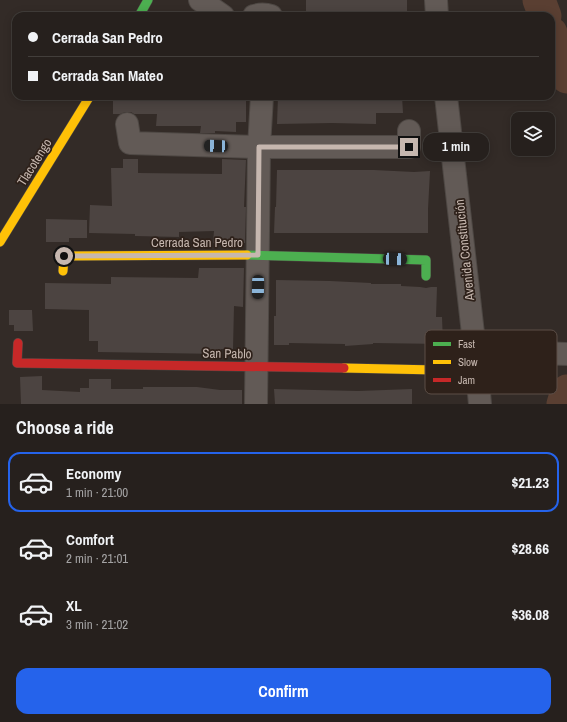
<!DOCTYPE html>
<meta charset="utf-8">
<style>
:root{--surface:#26201d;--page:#2e2826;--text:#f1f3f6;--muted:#a4a3a4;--line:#423e3b;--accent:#2563eb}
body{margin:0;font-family:"Archivo Narrow",sans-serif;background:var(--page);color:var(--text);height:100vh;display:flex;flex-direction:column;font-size:15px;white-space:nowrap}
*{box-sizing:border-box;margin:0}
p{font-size:13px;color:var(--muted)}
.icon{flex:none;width:22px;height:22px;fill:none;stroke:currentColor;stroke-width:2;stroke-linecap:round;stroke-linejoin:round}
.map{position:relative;height:404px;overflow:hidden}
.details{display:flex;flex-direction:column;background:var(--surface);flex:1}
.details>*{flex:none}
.hud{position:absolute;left:12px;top:12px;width:543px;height:88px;border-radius:12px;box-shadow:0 2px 10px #0003,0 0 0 1px var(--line);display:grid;align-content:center;height:88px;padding:0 16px;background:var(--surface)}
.fabs{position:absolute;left:511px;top:112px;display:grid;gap:8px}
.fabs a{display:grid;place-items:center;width:44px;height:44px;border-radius:8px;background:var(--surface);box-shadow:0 2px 10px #0003,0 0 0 1px var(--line);font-size:20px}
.end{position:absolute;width:18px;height:18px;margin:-9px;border:5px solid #c6b7af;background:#111;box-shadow:0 0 0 2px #111}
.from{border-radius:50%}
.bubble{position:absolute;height:28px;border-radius:12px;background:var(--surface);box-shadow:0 2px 10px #0003,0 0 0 1px var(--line);font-size:13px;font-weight:800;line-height:28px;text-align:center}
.car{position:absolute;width:12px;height:24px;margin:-12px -6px;border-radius:5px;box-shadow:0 0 3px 1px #0007;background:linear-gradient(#222 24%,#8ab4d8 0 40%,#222 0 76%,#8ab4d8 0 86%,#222 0)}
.hud b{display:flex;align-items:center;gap:14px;height:38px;font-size:15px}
.hud b+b{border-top:1px solid var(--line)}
.hud i{width:10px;height:10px;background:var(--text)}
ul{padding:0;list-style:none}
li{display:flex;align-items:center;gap:12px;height:60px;margin:0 8px 6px;padding:0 8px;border:2px solid transparent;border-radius:12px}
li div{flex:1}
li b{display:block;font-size:15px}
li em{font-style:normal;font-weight:800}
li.selected{border-color:var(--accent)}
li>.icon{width:36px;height:36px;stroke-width:1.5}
h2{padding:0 16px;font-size:18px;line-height:48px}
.cta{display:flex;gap:8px;margin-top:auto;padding:8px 16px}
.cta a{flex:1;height:46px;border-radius:12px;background:var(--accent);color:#fff;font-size:16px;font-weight:800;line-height:46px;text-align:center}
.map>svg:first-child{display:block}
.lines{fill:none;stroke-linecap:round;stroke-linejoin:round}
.river{stroke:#5a3f32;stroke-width:33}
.building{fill:#4c4441}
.street-casing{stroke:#4e4844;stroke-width:24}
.fast-casing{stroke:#4e4844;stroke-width:10}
.slow-casing{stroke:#4e4844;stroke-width:10}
.jam-casing{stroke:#4e4844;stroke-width:10}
.street{stroke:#625a56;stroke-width:22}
.fast{stroke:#4caf50;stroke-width:9}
.slow{stroke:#ffc107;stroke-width:9}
.jam{stroke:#c62828;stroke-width:9}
.route{stroke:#c6b7af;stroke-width:5}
.labels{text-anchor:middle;stroke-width:3.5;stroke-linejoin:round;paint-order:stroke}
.street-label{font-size:13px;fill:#c6b7af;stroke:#2e211a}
.key{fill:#2e211a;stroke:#5c4e47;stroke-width:1}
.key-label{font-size:11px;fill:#c6b7af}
</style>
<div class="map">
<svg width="567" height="404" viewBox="0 0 567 404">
<rect width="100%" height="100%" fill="#332b27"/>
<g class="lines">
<path class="river" d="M 539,0 L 545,16
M 551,33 L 567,77
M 563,404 L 567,391"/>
</g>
<path class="building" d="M 306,0 L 407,0 L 407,12 L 402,12 L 402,14 L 361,14 L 306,15 Z
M 113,96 L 246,96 L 246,122 L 236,122 L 236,132 L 215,131 L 215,133 L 200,133 L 201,126 L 156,126 L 157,114 L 134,114 L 131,112 L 125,112 L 120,114 L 113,114 Z
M 278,96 L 402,96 L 403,113 L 376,113 L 376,124 L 332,123 L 277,124 Z
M 123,159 L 138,159 L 138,173 L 222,174 L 222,159 L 246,160 L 244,207 L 246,207 L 245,243 L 213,243 L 214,231 L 179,232 L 179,237 L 135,236 L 135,234 L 89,233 L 90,205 L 112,206 L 111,168 L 123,168 Z
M 277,170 L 374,170 L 414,172 L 430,171 L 428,209 L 428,233 L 274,233 L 275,207 L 276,207 Z
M 46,219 L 87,220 L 87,238 L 69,238 L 69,242 L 46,242 Z
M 199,268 L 244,268 L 243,307 L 234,306 L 233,349 L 221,349 L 221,354 L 98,352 L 98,341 L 89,341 L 89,310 L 45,309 L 45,283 L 111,284 L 111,277 L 198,278 Z
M 276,280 L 330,281 L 371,283 L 371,284 L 401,284 L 401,286 L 420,287 L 426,288 L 431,287 L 437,287 L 436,317 L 442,317 L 443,344 L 373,343 L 373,344 L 345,346 L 345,344 L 289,343 L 289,345 L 274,345 L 274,316 L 276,316 Z
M 9,310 L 32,310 L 33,331 L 14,331 L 14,325 L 9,325 Z
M 42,376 L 42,390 L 80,392 L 80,388 L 89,388 L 89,379 L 111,379 L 111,389 L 143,389 L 143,387 L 197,387 L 220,390 L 242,390 L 242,404 L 21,404 L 20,377 Z
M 274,389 L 315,390 L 358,391 L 412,389 L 412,404 L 275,404 Z"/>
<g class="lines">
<defs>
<path id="street" d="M 200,0 L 223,16
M 436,0 L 437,16
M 254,16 C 260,14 265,14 271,16
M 446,96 L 475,351 L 480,404
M 127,124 L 130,143 L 259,147 L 409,147 L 409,131
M 475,351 L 567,354
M 256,404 L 259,147 L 262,96"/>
<path id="fast" d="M 139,16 L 148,0
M 247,255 L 426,260 L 426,276"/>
<path id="slow" d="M 0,242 L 90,96
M 63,271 L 64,256 L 247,255
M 344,368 L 436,370 L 437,389"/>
<path id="jam" d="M 18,343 L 17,363 L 344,368"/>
</defs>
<use href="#street" class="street-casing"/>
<use href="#fast" class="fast-casing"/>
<use href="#slow" class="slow-casing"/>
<use href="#jam" class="jam-casing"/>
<use href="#street" class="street"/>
<use href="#fast" class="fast"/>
<use href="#slow" class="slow"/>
<use href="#jam" class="jam"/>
</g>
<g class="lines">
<path class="route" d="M 64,256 L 258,255 L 259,147 L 409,147"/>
</g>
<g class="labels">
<g class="street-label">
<text transform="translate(34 162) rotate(-58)" y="5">Tlacotengo</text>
<text x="197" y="247">Cerrada San Pedro</text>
<text transform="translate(464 250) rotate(-96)" y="5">Avenida Constitución</text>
<text transform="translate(227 353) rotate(1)" y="5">San Pablo</text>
</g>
</g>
<rect x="425" y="330" width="132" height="64" rx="6" class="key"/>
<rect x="433" y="342" width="18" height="4" fill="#4caf50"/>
<rect x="433" y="360" width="18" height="4" fill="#ffc107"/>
<rect x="433" y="378" width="18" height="4" fill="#c62828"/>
<g class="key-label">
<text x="458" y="348">Fast</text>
<text x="458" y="366">Slow</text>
<text x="458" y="384">Jam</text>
</g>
</svg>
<div class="fabs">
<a><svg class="icon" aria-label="layers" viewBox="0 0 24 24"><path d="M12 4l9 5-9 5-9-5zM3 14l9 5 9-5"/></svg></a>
</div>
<i class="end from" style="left:64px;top:256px"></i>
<i class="end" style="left:409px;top:147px"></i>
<div class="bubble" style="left:423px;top:133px;width:66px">1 min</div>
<i class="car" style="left:216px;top:146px;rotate:272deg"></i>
<i class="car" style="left:395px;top:259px;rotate:92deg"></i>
<i class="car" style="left:258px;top:287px;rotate:181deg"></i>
<div class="hud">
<b><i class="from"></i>Cerrada San Pedro</b>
<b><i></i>Cerrada San Mateo</b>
</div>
</div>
<section class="details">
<h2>Choose a ride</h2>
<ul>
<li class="selected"><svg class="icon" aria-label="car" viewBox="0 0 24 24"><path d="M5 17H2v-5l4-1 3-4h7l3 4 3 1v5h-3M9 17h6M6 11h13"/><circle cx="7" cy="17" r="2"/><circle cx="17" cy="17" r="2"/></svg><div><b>Economy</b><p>1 min · 21:00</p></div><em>$21.23</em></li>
<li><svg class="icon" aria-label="car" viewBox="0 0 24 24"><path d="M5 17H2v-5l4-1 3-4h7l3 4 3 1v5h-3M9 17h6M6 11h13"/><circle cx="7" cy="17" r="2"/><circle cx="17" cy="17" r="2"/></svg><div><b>Comfort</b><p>2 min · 21:01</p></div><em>$28.66</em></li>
<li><svg class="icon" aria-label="car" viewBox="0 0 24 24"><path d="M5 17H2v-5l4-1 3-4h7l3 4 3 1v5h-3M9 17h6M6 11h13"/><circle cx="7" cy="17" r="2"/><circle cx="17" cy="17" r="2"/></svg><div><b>XL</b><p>3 min · 21:02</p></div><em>$36.08</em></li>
</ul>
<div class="cta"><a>Confirm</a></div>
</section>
